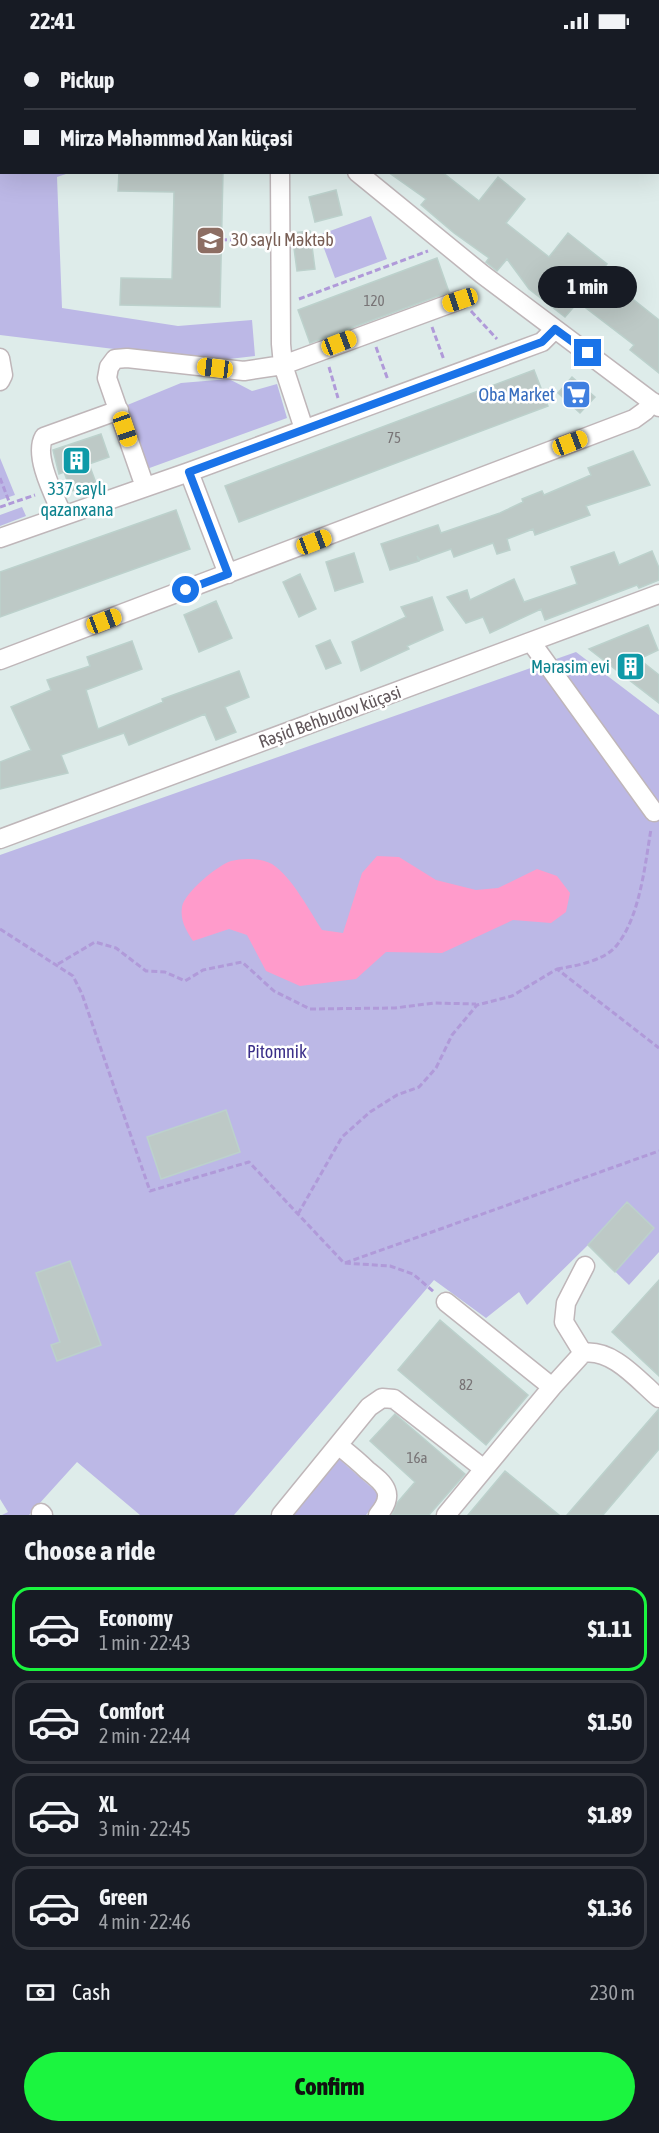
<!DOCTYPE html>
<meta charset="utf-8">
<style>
:root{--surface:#171b24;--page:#20242c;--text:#f1f3f6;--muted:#9ea1a6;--line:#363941;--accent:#1bf53f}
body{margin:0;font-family:"Asap Condensed",sans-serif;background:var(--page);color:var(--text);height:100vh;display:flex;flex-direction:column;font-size:22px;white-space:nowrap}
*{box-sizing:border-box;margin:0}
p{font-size:20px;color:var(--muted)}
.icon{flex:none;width:33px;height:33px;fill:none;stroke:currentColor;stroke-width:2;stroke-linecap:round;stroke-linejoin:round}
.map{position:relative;height:1473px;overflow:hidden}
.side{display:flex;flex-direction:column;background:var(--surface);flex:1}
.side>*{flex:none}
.hud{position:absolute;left:0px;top:0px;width:660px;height:132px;box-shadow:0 6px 24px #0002;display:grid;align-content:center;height:132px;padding:0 24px;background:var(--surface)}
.end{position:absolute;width:27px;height:27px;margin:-14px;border:8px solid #1a73e8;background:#fff;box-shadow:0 0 0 3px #fff}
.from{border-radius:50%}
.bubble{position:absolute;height:42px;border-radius:21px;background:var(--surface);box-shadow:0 6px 24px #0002;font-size:20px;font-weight:800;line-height:42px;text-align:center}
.car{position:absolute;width:18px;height:36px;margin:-18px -9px;border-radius:8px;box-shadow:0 0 4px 2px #0007;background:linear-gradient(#f5c518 24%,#345 0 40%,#f5c518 0 76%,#345 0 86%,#f5c518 0)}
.hud b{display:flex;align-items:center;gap:21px;height:57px;font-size:22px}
.hud b+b{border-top:2px solid var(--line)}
.hud i{width:15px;height:15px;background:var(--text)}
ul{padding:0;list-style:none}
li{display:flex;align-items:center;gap:18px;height:84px;margin:0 12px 9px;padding:0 12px;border:3px solid var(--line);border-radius:18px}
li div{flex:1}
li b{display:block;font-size:22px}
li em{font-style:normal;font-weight:800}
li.active{border-color:var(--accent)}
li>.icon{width:54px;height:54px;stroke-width:1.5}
h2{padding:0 24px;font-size:27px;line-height:72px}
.pay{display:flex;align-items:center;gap:15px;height:66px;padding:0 24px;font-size:22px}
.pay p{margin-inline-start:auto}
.cta{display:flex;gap:12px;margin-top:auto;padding:12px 24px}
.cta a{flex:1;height:69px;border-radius:36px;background:var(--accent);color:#111;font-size:24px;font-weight:800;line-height:69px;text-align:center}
.status{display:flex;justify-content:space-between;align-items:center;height:42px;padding:0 30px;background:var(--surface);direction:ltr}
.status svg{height:16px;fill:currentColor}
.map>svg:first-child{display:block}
.green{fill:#bcb8e6}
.water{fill:#ff9bcb}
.building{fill:#bdc9c6;stroke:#bcd1cc;stroke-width:1.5}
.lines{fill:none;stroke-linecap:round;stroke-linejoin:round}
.minor-casing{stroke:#bfb6b9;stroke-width:21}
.path{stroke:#b09ad9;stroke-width:3;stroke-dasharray:6 3;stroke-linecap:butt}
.minor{stroke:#fff;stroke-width:18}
.route{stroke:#1a73e8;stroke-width:8}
.labels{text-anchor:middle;stroke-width:5;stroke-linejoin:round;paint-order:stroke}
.number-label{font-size:15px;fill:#787476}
.education-label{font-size:18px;fill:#785e54;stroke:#fff;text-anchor:start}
.shop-label{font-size:18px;fill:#366cbe;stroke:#fff;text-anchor:end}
.culture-label{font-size:18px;fill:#0d838f;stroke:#fff}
.street-label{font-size:18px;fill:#61575b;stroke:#fff}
.park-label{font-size:18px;fill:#3b2f89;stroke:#fff}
</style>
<div class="status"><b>22:41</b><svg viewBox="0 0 49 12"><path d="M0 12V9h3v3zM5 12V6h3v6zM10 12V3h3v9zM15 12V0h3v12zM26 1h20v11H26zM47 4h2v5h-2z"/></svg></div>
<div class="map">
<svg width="659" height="1473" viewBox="0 0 659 1473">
<rect width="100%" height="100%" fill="#deecea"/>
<path class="green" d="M 0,100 L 1,100 L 2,130 L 69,131 L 57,135 L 62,266 L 178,284 L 252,278 L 255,314 L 212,319 L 0,293 Z
M 371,174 L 387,217 L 335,236 L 319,193 Z
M 229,337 L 252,349 L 277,342 L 287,376 L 144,428 L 125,364 L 181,341 Z
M 0,416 L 15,453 L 0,458 Z
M 22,465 L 26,474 L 0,484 L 0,473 Z
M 576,610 L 659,673 L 659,1210 L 629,1243 L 588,1203 L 527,1263 L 519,1250 L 486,1276 L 434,1238 L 234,1473 L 140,1473 L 77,1420 L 29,1473 L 2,1473 L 8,1470 L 0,1457 L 0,813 Z
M 338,1416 L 381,1454 L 366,1473 L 290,1473 Z"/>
<path class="water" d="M 377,814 L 399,815 L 436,838 L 476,848 L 498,846 L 537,827 L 557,834 L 570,851 L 566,870 L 551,881 L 513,878 L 442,911 L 386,910 L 356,937 L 300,944 L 266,929 L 247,893 L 229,887 L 193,899 C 186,888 180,879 182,865 C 184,851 218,823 231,819 C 243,816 261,816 272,822 C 292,835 309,868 322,888 L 343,891 L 362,831 Z"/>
<path class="building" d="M 119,130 L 223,130 L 220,265 L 120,263 L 121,236 L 172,237 L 174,150 L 118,149 Z
M 388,130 L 442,130 L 479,159 L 498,135 L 525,157 L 506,181 L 549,215 L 568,191 L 607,222 L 600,231 L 659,278 L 659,331 L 630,308 L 634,303 L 578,260 L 565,275 L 529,247 L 507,217 L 497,229 L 486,220 L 489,216 L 454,191 L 421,163 L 426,157 Z
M 336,148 L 342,173 L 315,180 L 309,155 Z
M 310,189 L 315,227 L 297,229 L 292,191 Z
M 437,216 L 449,250 L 310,301 L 298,268 Z
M 534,328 L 548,364 L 239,480 L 225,444 Z
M 572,335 L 595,355 L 580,371 L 558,351 Z
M 101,392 L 109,415 L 89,422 L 96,441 L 71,449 L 64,430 L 59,432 L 53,408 Z
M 633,409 L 650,443 L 586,464 L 590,473 L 535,493 L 533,487 L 507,497 L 510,508 L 497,512 L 493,501 L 454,515 L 451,507 L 420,518 L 417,514 L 419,519 L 390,528 L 381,502 L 438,483 L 441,491 L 500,471 L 523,460 L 522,457 L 542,449 L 544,453 L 591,433 L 588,426 Z
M 176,468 L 190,507 L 0,575 L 0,530 Z
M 652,509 L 659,526 L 659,538 L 639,546 L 637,543 L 545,578 L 541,567 L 490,591 L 483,575 L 466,581 L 447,555 L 467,548 L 470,558 L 514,537 L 524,560 L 577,542 L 571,525 L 614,510 L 619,523 Z
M 354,511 L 363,540 L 335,549 L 326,520 Z
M 300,532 L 316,567 L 299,575 L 283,540 Z
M 432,555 L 443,588 L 407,604 L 409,607 L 361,629 L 352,600 L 406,575 L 401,565 Z
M 216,559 L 232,596 L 199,610 L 184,573 Z
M 648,583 L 658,608 L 639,617 L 659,633 L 659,661 L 589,607 Z
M 330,598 L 341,621 L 326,627 L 316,604 Z
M 132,599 L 142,627 L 86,648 L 98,687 L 163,660 L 162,657 L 239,629 L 249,655 L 225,665 L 236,690 L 216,698 L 205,672 L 129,703 L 124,691 L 61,713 L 68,731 L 0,747 L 0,720 L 31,708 L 11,665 L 51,648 L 47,638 L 90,624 L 87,615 Z
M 226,1068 L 240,1110 L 161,1137 L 147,1095 Z
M 627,1160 L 654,1186 L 615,1230 L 588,1203 Z
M 70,1219 L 101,1303 L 57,1319 L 51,1303 L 60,1300 L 36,1231 Z
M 659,1238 L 659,1334 L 612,1290 Z
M 440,1278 L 528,1353 L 486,1403 L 398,1328 Z
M 659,1367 L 659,1407 L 603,1473 L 567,1473 Z
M 395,1372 L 465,1432 L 429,1473 L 392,1473 L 397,1461 L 415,1440 L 370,1399 Z
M 505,1429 L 559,1473 L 468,1473 Z"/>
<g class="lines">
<defs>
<path id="minor" d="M 52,0 L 53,2
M 193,0 L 195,2
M 343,0 L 344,2
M 635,0 L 636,2
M 388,2 L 392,0
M 658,21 L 659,22
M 0,91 L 2,90
M 280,130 L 281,302 L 283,323 L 304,387
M 357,130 L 482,232 L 659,365
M 0,316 L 3,333 L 0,339
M 189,430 L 228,532
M 145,445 L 107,336 L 109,325 L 115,317 L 127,316 L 244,329 L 283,323 L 460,258
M 63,474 C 55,455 33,414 44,395 L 119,368
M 0,496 L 189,430 L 542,300 L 555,287
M 531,600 L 654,770
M 0,618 L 634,377 L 645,369 L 653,360
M 0,797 L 659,552
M 446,1260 L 552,1345
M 583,1311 L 564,1280 L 566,1261 L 585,1224
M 338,1403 C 348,1411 358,1419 367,1428 C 385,1442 396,1452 378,1473
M 41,1471 L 43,1473
M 281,1473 L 369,1365 L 382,1356 L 394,1357 L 484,1427
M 446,1473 L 552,1345 L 583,1311 C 612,1306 638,1338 659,1356"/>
</defs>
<use href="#minor" class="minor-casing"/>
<path class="path" d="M 221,198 L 263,197
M 299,257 L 428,209
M 471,269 L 497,297
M 432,285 L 444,318
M 376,305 L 388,338
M 329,325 L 338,356
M 0,436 L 10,462
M 0,465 L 35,453
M 0,887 L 73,934 L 82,952 L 150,1149 L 249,1120 L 344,1221 L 390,1224 L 413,1232 L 434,1250
M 58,922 L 95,900 L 116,906 L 146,929 L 165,930 L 185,939 L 203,928 L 242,920 L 274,949 L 310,967 L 395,966 L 434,961 L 476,962
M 557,927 C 575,924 605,919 617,903 C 640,874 645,823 651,787
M 298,1172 L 342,1095 L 370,1070 L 397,1053 L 419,1045 L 436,1026 L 452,993 L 477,963 L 512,954 L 557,927 L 659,1006
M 345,1221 L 659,1109"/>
<use href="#minor" class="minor"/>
</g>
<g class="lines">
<path class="route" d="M 186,548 L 228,532 L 189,430 L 542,300 L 555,287 L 588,311"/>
</g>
<defs>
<symbol id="school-square" viewBox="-11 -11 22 22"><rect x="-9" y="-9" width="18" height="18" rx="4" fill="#8d6e63" stroke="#fff"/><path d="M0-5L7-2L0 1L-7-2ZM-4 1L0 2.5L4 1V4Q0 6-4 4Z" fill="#fff"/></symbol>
<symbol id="supermarket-square" viewBox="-11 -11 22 22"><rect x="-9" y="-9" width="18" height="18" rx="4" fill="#3f7fe0" stroke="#fff"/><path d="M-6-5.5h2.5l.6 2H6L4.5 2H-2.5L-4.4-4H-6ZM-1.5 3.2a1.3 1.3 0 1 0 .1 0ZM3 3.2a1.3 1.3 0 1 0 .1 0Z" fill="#fff"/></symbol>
<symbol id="building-square" viewBox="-11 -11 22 22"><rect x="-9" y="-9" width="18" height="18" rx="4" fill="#0f9aa8" stroke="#fff"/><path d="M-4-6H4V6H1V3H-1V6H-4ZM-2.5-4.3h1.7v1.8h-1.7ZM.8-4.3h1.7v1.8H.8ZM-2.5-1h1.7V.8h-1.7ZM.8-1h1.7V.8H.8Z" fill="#fff"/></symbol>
</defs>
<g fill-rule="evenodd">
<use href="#school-square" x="194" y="182" width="33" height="33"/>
<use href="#supermarket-square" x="560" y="336" width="33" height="33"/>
<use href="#building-square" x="60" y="402" width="33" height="33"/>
<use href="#building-square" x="614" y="608" width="33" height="33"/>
</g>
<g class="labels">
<g class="number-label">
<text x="374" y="264">120</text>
<text x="394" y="401">75</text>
<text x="466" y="1348">82</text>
<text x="417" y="1421">16a</text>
</g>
<g class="education-label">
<text x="231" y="204">30 saylı Məktəb</text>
</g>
<g class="shop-label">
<text x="555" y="359">Oba Market</text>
</g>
<g class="culture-label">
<text x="77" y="453">337 saylı<tspan x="77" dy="21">qazanxana</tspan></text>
<text x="610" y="631" text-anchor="end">Mərasim evi</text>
</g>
<g class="street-label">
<text transform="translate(330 675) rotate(-20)" y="6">Rəşid Behbudov küçəsi</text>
</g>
<g class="park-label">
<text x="277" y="1016">Pitomnik</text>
</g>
</g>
</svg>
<i class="end from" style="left:186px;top:548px"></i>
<i class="end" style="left:588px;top:311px"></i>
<div class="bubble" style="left:538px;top:224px;width:99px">1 min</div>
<i class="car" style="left:460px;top:258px;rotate:252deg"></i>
<i class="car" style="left:339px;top:301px;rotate:69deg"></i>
<i class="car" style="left:215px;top:326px;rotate:277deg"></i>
<i class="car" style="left:125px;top:387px;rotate:161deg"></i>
<i class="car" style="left:570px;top:401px;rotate:69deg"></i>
<i class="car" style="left:314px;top:500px;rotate:69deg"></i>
<i class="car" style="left:104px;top:579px;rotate:69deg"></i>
<div class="hud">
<b><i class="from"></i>Pickup</b>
<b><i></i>Mirzə Məhəmməd Xan küçəsi</b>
</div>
</div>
<section class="side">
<h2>Choose a ride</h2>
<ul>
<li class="active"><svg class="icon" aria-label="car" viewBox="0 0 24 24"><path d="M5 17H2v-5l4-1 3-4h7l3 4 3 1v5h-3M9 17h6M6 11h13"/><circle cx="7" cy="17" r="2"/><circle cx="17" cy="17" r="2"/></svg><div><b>Economy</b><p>1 min · 22:43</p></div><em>$1.11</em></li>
<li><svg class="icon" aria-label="car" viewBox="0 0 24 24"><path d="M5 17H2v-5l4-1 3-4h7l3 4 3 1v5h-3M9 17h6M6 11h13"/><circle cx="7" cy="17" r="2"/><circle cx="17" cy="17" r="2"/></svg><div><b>Comfort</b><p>2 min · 22:44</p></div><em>$1.50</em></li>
<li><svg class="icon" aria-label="car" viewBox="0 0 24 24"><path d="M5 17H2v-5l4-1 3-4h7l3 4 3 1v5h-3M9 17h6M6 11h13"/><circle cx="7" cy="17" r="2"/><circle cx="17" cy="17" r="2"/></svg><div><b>XL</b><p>3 min · 22:45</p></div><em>$1.89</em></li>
<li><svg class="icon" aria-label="car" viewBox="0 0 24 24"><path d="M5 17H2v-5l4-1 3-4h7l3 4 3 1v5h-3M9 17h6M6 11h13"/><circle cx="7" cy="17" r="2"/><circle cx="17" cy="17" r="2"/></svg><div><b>Green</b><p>4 min · 22:46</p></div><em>$1.36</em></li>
</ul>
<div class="pay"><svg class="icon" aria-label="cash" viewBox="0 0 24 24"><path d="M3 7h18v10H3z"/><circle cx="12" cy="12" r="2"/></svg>Cash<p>230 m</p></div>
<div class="cta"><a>Confirm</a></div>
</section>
